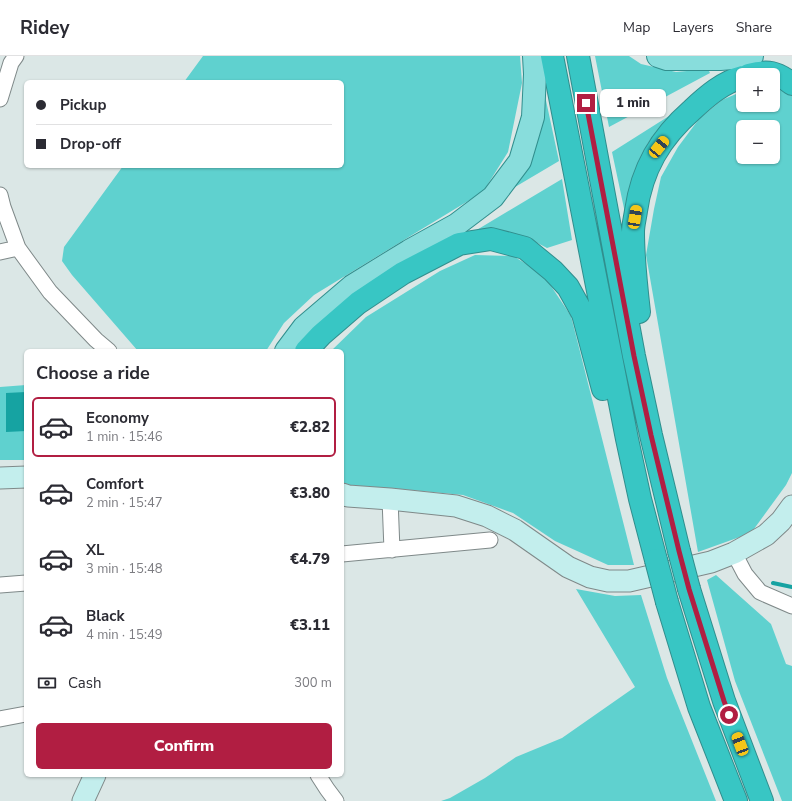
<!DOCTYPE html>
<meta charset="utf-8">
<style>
:root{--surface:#fff;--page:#f7f7f7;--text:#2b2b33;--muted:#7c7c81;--line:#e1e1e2;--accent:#b11e42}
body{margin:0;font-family:"Nunito Sans",sans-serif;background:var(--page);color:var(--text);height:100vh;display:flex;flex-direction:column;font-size:15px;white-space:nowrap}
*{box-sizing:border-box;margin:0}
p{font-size:13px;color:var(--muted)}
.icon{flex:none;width:22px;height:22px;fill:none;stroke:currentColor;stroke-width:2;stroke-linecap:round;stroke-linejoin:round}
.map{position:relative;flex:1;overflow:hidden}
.panel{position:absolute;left:24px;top:293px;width:320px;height:428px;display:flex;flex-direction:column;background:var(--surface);border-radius:6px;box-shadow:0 1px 3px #0004}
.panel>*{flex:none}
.top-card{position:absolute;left:24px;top:24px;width:320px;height:88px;border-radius:6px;box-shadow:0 1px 3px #0004;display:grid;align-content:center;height:88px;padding:0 12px;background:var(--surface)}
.fabs{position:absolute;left:736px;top:12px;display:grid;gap:8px}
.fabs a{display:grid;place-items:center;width:44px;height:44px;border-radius:6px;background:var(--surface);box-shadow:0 1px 3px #0004;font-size:20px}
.end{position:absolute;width:18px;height:18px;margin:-9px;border:5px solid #b11e42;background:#fff;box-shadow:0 0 0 2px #fff}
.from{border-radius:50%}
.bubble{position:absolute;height:28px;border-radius:6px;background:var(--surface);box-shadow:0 1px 3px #0004;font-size:13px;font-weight:800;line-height:28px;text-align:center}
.car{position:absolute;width:12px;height:24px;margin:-12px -6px;border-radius:5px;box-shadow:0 0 3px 1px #0007;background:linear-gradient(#f5c518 24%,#345 0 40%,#f5c518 0 76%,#345 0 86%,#f5c518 0)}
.top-card b{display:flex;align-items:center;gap:14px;height:38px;font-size:15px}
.top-card b+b{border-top:1px solid var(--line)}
.top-card i{width:10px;height:10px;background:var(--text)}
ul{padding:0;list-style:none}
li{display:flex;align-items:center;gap:12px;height:60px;margin:0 8px 6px;padding:0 4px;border:2px solid transparent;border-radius:6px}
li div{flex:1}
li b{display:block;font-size:15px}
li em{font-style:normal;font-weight:800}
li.current{border-color:var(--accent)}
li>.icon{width:36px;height:36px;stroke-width:1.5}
h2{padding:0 12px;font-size:18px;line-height:48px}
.pay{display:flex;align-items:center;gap:10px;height:44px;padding:0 12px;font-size:15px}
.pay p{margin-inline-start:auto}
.action{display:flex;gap:8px;margin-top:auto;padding:8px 12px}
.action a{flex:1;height:46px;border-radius:6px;background:var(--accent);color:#fff;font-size:16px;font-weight:800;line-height:46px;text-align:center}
header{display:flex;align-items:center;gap:24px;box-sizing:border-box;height:56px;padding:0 20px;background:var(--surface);border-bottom:1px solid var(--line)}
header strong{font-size:19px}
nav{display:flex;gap:22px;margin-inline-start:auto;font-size:14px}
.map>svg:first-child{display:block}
.green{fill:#5fd1cf;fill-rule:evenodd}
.water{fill:#16a3a2}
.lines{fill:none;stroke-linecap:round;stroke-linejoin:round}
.stream{stroke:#16a3a2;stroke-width:4}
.street-casing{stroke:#7f8989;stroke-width:17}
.secondary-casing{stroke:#7f8989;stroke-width:23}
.primary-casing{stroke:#318e8d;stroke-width:24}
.highway-casing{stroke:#318e8d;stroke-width:24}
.street{stroke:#fff;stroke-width:15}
.secondary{stroke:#c3eeed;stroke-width:21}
.primary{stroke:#88dddc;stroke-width:22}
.highway{stroke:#38c6c4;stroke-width:22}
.highway-bridge-casing{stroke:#318e8d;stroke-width:24;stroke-linecap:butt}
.highway-bridge{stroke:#38c6c4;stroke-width:22}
.route{stroke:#b11e42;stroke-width:5}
</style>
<header>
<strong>Ridey</strong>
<nav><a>Map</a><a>Layers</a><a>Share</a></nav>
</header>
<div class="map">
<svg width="792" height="745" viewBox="0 0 792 745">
<rect width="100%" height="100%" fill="#dbe7e6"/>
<path class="green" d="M 203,0 L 520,0 L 522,27 L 508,96 L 483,136 L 417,176 L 314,239 L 284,267 L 266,295 L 138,295 L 72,219 L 62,205 L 64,191 L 123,110 L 342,110 L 342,26 L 184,26 Z
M 595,0 L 629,0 L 641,8 L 676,16 L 708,13 L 710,17 L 609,71 Z
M 542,26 L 559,105 L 510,134 Z
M 773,32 L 781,33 L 792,40 L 792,417 L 786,429 L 751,477 L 698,496 L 646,199 L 654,153 L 661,121 L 678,91 L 699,63 L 722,44 L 743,35 L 743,49 L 773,49 ZM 743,71 L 773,71 L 773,101 L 743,101 Z
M 669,60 L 648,87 L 635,118 L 625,157 L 612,96 Z
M 562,123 L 572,184 L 547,192 L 526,181 L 499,175 L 475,175 Z
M 475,199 L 513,200 L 543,218 L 571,260 L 634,509 L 608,509 L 555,485 L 513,457 L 463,439 L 400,433 L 342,429 L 342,295 L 331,295 L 366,261 L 440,215 Z
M 26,329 L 26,404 L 0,404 L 0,331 Z
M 716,519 L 771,568 L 786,608 L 792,610 L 792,745 L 782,745 L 735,625 L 707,524 Z
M 576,533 L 615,540 L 641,539 L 667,622 L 716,745 L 441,745 L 450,742 L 485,722 L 516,701 L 562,682 L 635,631 Z"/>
<path class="water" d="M 26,336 L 26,375 L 6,376 L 6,337 Z"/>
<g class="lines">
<path class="stream" d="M 773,527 L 792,531"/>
<defs>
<path id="street" d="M 0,43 L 11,7 L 16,0
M 0,139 L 3,151 L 18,192 L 50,236 L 96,284 L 109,295
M 0,196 L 18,192
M 390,443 L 392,494
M 734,497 L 745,518 L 760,536 L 792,550
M 342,498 L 490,484
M 0,529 L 26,527
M 0,663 L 26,658
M 318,719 L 327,733 L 336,745"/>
<path id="secondary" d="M 0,422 L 26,421
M 342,438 L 348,440 L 390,443 L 456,450 L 487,460 L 515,474 L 568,511 L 590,521 L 608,525 L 629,525 L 711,506 L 734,497 L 766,479 L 781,465 L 792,450
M 83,745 L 95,719"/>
<path id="primary" d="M 658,0 L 667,3 L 720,3 L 745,1 L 752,0
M 286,295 L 304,271 L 352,230 L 409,195 L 456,169 L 493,141 L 520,105 L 533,61 L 535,18 L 534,0"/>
<path id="highway" d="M 552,0 L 627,383 L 640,443 L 656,504
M 578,0 L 634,300 L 651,379 L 679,495
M 749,19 C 768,14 777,16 792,28
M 639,256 C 636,229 633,203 633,176 C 633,169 635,162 636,155 C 642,113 660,82 692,54 C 707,40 723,26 743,21
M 306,295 L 321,279 L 358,247 L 403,217 L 459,188 L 491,183 L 525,192 L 553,215 L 568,231 L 583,258 L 603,333
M 689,533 L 724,645 L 762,745
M 667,546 L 699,651 L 736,745"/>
</defs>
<use href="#street" class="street-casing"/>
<use href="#secondary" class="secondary-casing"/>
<use href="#primary" class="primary-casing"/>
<use href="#highway" class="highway-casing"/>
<use href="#street" class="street"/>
<use href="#secondary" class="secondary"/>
<use href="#primary" class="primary"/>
<use href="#highway" class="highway"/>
<defs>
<path id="highway-bridge" d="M 679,495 L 689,533
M 656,504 L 667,546"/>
</defs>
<use href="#highway-bridge" class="highway-bridge-casing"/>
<use href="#highway-bridge" class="highway-bridge"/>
</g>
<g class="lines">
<path class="route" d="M 586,47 L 634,300 L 651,379 L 679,495 L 689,533 L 724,645 L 729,659"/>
</g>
</svg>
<div class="fabs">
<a>+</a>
<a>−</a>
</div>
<i class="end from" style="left:729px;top:659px"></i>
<i class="end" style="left:586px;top:47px"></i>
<div class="bubble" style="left:600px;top:33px;width:66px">1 min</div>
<i class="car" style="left:659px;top:91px;rotate:39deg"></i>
<i class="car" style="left:635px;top:161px;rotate:9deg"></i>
<i class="car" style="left:740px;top:688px;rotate:339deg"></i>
<div class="top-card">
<b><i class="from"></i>Pickup</b>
<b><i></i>Drop-off</b>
</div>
<section class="panel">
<h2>Choose a ride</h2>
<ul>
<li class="current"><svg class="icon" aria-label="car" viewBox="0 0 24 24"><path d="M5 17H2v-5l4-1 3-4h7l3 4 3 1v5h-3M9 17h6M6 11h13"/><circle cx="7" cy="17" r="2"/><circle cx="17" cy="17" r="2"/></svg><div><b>Economy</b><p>1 min · 15:46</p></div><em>€2.82</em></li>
<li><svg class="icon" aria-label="car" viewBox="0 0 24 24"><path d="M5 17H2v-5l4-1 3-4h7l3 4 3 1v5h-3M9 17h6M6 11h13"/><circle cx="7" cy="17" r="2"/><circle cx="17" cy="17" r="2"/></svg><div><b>Comfort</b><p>2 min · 15:47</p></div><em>€3.80</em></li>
<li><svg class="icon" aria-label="car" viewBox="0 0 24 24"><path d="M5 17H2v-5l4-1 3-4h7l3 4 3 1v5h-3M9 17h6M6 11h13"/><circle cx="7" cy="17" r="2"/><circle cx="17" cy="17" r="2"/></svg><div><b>XL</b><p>3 min · 15:48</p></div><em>€4.79</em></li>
<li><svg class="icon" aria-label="car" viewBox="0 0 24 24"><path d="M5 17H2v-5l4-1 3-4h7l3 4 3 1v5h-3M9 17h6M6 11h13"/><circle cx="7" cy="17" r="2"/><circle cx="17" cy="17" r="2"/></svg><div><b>Black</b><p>4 min · 15:49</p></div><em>€3.11</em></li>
</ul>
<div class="pay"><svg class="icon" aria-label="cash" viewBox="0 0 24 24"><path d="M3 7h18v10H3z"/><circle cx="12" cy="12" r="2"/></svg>Cash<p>300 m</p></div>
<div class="action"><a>Confirm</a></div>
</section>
</div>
